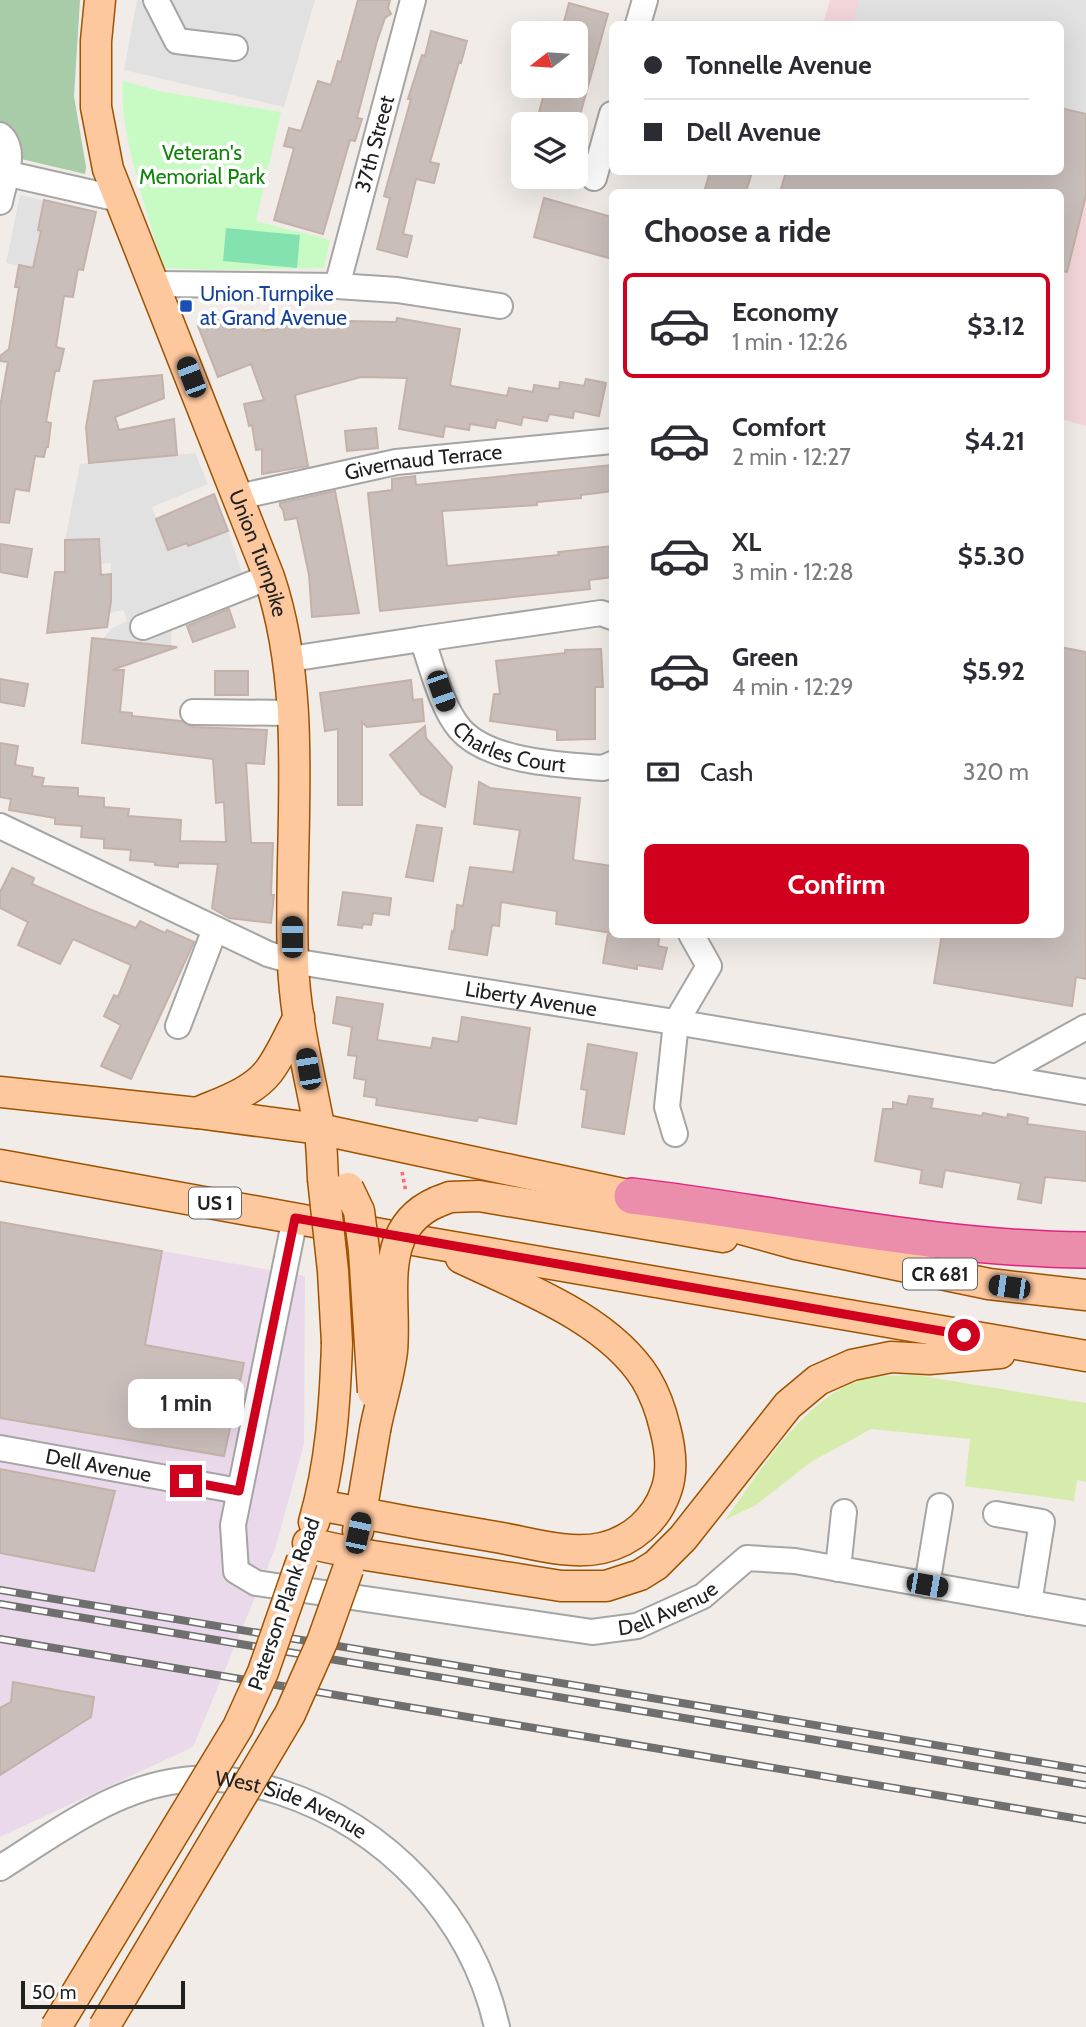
<!DOCTYPE html>
<meta charset="utf-8">
<style>
:root{--surface:#fff;--page:#f7f7f7;--text:#2b2b33;--muted:#7c7c81;--line:#e1e1e2;--accent:#d1001e}
body{margin:0;font-family:Cabin,sans-serif;background:var(--page);color:var(--text);height:100vh;display:flex;flex-direction:column;font-size:26px;white-space:nowrap}
*{box-sizing:border-box;margin:0}
p{font-size:23px;color:var(--muted)}
.icon{flex:none;width:38px;height:38px;fill:none;stroke:currentColor;stroke-width:2;stroke-linecap:round;stroke-linejoin:round}
.map{position:relative;flex:1;overflow:hidden}
.drawer{position:absolute;left:609px;top:189px;width:455px;height:749px;display:flex;flex-direction:column;background:var(--surface);border-radius:10px;box-shadow:0 7px 28px #0002}
.drawer>*{flex:none}
.guide{position:absolute;left:609px;top:21px;width:455px;height:154px;border-radius:10px;box-shadow:0 7px 28px #0002;display:grid;align-content:center;height:154px;padding:0 35px;background:var(--surface)}
.needle{width:46px;rotate:253deg}
.tools{position:absolute;left:511px;top:21px;display:grid;gap:14px}
.tools a{display:grid;place-items:center;width:77px;height:77px;border-radius:10px;background:var(--surface);box-shadow:0 7px 28px #0002;font-size:35px}
.scale{position:absolute;left:21px;bottom:18px;width:164px;box-sizing:border-box;padding-left:7px;border:4px solid #212121;border-top:0;font-size:19px;line-height:24px;white-space:nowrap;color:#212121;-webkit-text-stroke:5px #fff;paint-order:stroke}
.end{position:absolute;width:32px;height:32px;margin:-16px;border:9px solid #d1001e;background:#fff;box-shadow:0 0 0 4px #fff}
.from{border-radius:50%}
.bubble{position:absolute;height:49px;border-radius:10px;background:var(--surface);box-shadow:0 7px 28px #0002;font-size:23px;font-weight:700;line-height:49px;text-align:center}
.car{position:absolute;width:21px;height:42px;margin:-21px -10px;border-radius:9px;box-shadow:0 0 5px 2px #0007;background:linear-gradient(#222 24%,#8ab4d8 0 40%,#222 0 76%,#8ab4d8 0 86%,#222 0)}
.guide b{display:flex;align-items:center;gap:24px;height:66px;font-size:26px}
.guide b+b{border-top:2px solid var(--line)}
.guide i{width:18px;height:18px;background:var(--text)}
ul{padding:0;list-style:none}
li{display:flex;align-items:center;gap:21px;height:105px;margin:0 14px 10px;padding:0 21px;border:4px solid transparent;border-radius:10px}
li div{flex:1}
li b{display:block;font-size:26px}
li em{font-style:normal;font-weight:700}
li.selected{border-color:var(--accent)}
li>.icon{width:63px;height:63px;stroke-width:1.5}
h2{padding:0 35px;font-size:32px;line-height:84px}
.pay{display:flex;align-items:center;gap:18px;height:77px;padding:0 35px;font-size:26px}
.pay p{margin-inline-start:auto}
.primary-button{display:flex;gap:14px;margin-top:auto;padding:14px 35px}
.primary-button a{flex:1;height:80px;border-radius:10px;background:var(--accent);color:#fff;font-size:28px;font-weight:700;line-height:80px;text-align:center}
.map>svg:first-child{display:block}
.commercial{fill:#f2d6d9}
.industrial{fill:#ead9ea}
.grass{fill:#d5ecad}
.cemetery{fill:#a8cba8}
.park{fill:#c8fbc4}
.pitch{fill:#84e2b0}
.parking{fill:#e1e1e1}
.building{fill:#c9beba;stroke:#c4b1a9;stroke-width:2}
.lines{fill:none;stroke-linecap:round;stroke-linejoin:round}
.minor-casing{stroke:#a5a5a5;stroke-width:28}
.major-casing{stroke:#9d5300;stroke-width:33}
.highway-casing{stroke:#e0247f;stroke-width:38}
.path{stroke:#fd6c72;stroke-width:3.5;stroke-dasharray:3.5 3.5;stroke-linecap:butt}
.minor{stroke:#fff;stroke-width:24}
.major{stroke:#fec89f;stroke-width:30}
.highway{stroke:#ea8eac;stroke-width:35}
.rail-casing{stroke:#6f6f6f;stroke-width:8}
.rail{stroke:#fff;stroke-width:5;stroke-dasharray:16;stroke-linecap:butt}
.major-bridge-casing{stroke:#9d5300;stroke-width:33;stroke-linecap:butt}
.major-bridge{stroke:#fec89f;stroke-width:30}
.route{stroke:#d1001e;stroke-width:9}
.transit-dot{fill:#1a4fb4;stroke:#fff;stroke-width:2.5}
.labels{text-anchor:middle;stroke-width:7;stroke-linejoin:round;paint-order:stroke}
.shield{fill:#fff;stroke:#646464;stroke-width:2}
.shield-label{font-size:19px;font-weight:bold;fill:#212121}
.street-label{font-size:21px;fill:#212121;stroke:#fff}
.park-label{font-size:21px;fill:#108409;stroke:#fff}
.transit-label{font-size:21px;fill:#164399;stroke:#fff;text-anchor:start}
</style>
<div class="map">
<svg width="1086" height="2027" viewBox="0 0 1086 2027">
<rect width="100%" height="100%" fill="#f1ece7"/>
<path class="commercial" d="M 830,0 L 1086,0 L 1086,426 L 1061,419 L 1060,192 L 780,192 L 786,172 L 1060,172 L 1060,24 L 823,24 Z"/>
<path class="industrial" d="M 0,1223 L 305,1276 L 304,1444 L 275,1549 L 193,1747 L 0,1837 Z"/>
<path class="grass" d="M 916,1375 L 1086,1403 L 1086,1482 L 1077,1480 L 1074,1501 L 965,1486 L 970,1439 L 871,1429 L 811,1462 L 756,1505 L 725,1520 C 760,1472 807,1392 868,1378 C 883,1375 900,1376 916,1375 Z"/>
<path class="cemetery" d="M 0,0 L 80,0 L 74,96 L 86,167 L 85,174 L 0,154 Z"/>
<path class="park" d="M 123,81 L 159,91 L 281,112 L 256,221 L 330,240 L 324,268 L 210,270 L 163,268 C 150,219 117,128 123,81 Z"/>
<path class="pitch" d="M 226,228 L 300,235 L 297,268 L 223,261 Z"/>
<path class="parking" d="M 137,0 L 315,0 L 284,107 L 124,70 Z
M 859,0 L 1086,0 L 1086,114 L 1061,108 L 1060,24 L 853,24 Z
M 20,195 L 43,200 L 38,230 L 41,231 L 44,270 L 6,263 Z
M 195,453 L 208,484 L 152,507 L 168,550 L 187,543 L 188,546 L 228,531 L 243,576 L 172,622 L 171,646 L 102,640 L 112,628 L 127,621 L 124,610 L 109,613 L 111,563 L 100,564 L 99,539 L 65,540 L 80,464 Z"/>
<path class="building" d="M 358,0 L 390,0 L 388,8 L 391,14 L 385,18 L 377,41 L 357,118 L 362,119 L 355,141 L 350,140 L 323,234 L 274,220 L 294,148 L 284,146 L 289,128 L 301,131 L 318,81 L 331,85 L 338,61 L 341,62 Z
M 569,3 L 608,14 L 582,108 L 578,124 L 536,124 L 546,86 L 576,86 L 576,33 L 561,33 Z
M 431,31 L 467,41 L 461,63 L 459,62 L 430,162 L 439,164 L 434,183 L 416,179 L 403,234 L 412,236 L 407,257 L 377,249 L 390,198 L 384,196 L 411,99 L 408,99 L 422,55 L 425,56 Z
M 1060,108 L 1086,114 L 1086,195 L 1067,272 L 1060,271 L 1060,192 L 780,192 L 786,172 L 1060,172 Z
M 710,172 L 752,172 L 746,192 L 704,192 Z
M 544,198 L 612,217 L 612,259 L 534,237 Z
M 44,200 L 96,212 L 83,270 L 78,269 L 73,297 L 64,296 L 56,347 L 64,349 L 59,371 L 55,371 L 46,422 L 51,423 L 48,447 L 46,447 L 44,457 L 35,456 L 29,491 L 15,489 L 9,523 L 0,522 L 0,407 L 8,362 L 0,361 L 0,356 L 9,349 L 19,287 L 15,287 L 19,265 L 33,268 L 41,231 L 38,230 Z
M 224,316 L 229,330 L 260,319 L 264,331 L 304,321 L 305,324 L 319,320 L 321,327 L 345,321 L 396,322 L 397,318 L 460,329 L 450,385 L 452,386 L 507,396 L 509,388 L 533,392 L 534,385 L 559,389 L 560,382 L 584,386 L 586,379 L 606,383 L 599,416 L 574,411 L 573,418 L 549,414 L 547,421 L 523,417 L 521,425 L 497,420 L 495,428 L 470,424 L 469,430 L 445,426 L 443,437 L 399,429 L 407,378 L 361,377 L 295,395 L 308,466 L 262,474 L 262,449 L 256,450 L 252,425 L 249,426 L 244,404 L 264,400 L 251,364 L 218,377 L 198,326 Z
M 162,375 L 164,398 L 115,417 L 119,430 L 174,419 L 177,455 L 89,463 L 86,427 L 94,381 Z
M 376,428 L 378,448 L 347,451 L 345,431 Z
M 612,465 L 612,491 L 581,495 L 581,498 L 537,502 L 537,505 L 442,511 L 447,566 L 559,555 L 558,552 L 612,546 L 612,577 L 589,580 L 590,589 L 380,611 L 368,493 L 392,490 L 392,479 L 415,476 L 416,485 Z
M 335,491 L 359,613 L 312,617 L 309,575 L 297,518 L 285,520 L 283,510 L 280,506 L 280,503 Z
M 214,494 L 228,531 L 188,546 L 187,543 L 168,550 L 156,519 Z
M 99,539 L 101,575 L 111,574 L 111,601 L 107,627 L 47,633 L 55,572 L 65,572 L 65,540 Z
M 0,544 L 32,549 L 27,577 L 0,572 Z
M 229,609 L 235,627 L 193,642 L 187,626 Z
M 92,638 L 177,647 L 112,670 L 124,670 L 120,712 L 132,713 L 132,716 L 181,721 L 193,727 L 267,730 L 264,764 L 246,763 L 251,843 L 273,843 L 271,895 L 274,895 L 271,923 L 229,918 L 212,908 L 218,864 L 178,863 L 178,867 L 155,865 L 155,862 L 130,860 L 131,850 L 104,848 L 104,839 L 81,837 L 82,826 L 55,824 L 55,818 L 9,810 L 11,799 L 0,797 L 0,743 L 18,746 L 15,765 L 33,768 L 32,776 L 44,778 L 42,786 L 78,788 L 78,796 L 104,798 L 104,807 L 129,809 L 128,816 L 181,820 L 180,841 L 226,842 L 224,802 L 216,803 L 213,759 L 82,743 Z
M 1060,647 L 1086,652 L 1086,979 L 1076,977 L 1072,1006 L 934,983 L 942,934 L 1060,934 Z
M 601,649 L 603,687 L 595,687 L 595,739 L 557,740 L 557,730 L 490,721 L 494,694 L 500,694 L 496,661 L 565,653 L 565,650 Z
M 215,671 L 248,671 L 248,695 L 215,695 Z
M 0,679 L 28,684 L 24,706 L 0,702 Z
M 411,680 L 413,700 L 422,699 L 424,721 L 367,727 L 362,722 L 362,805 L 338,805 L 338,729 L 325,731 L 320,693 Z
M 425,726 L 426,738 L 452,767 L 445,807 L 421,794 L 390,755 Z
M 479,782 L 490,788 L 580,798 L 573,860 L 612,866 L 612,933 L 556,924 L 557,911 L 501,902 L 499,926 L 492,925 L 487,955 L 449,949 L 452,931 L 454,932 L 457,905 L 463,906 L 470,867 L 513,872 L 520,830 L 474,824 Z
M 417,825 L 442,828 L 433,881 L 406,877 Z
M 12,868 L 34,878 L 32,884 L 89,909 L 136,928 L 140,921 L 165,933 L 167,930 L 194,942 L 131,1079 L 101,1066 L 121,1025 L 104,1016 L 114,995 L 118,997 L 131,965 L 73,939 L 60,964 L 18,945 L 28,922 L 0,908 L 0,892 Z
M 343,892 L 391,898 L 389,915 L 373,913 L 371,925 L 363,924 L 362,928 L 338,925 Z
M 608,934 L 660,934 L 658,946 L 667,948 L 662,969 L 637,965 L 637,969 L 603,963 Z
M 337,997 L 383,1004 L 377,1040 L 431,1048 L 433,1038 L 458,1042 L 462,1017 L 530,1028 L 516,1124 L 478,1117 L 477,1121 L 376,1105 L 377,1098 L 364,1096 L 366,1080 L 354,1078 L 357,1056 L 348,1055 L 352,1027 L 333,1023 Z
M 588,1044 L 637,1053 L 624,1134 L 582,1127 L 587,1090 L 581,1089 Z
M 909,1096 L 933,1099 L 931,1108 L 982,1116 L 983,1113 L 1007,1118 L 1008,1114 L 1028,1118 L 1027,1124 L 1086,1132 L 1086,1181 L 1045,1177 L 1041,1203 L 1018,1199 L 1021,1183 L 945,1170 L 942,1187 L 920,1183 L 922,1170 L 875,1161 L 883,1109 L 893,1109 L 893,1102 L 907,1105 Z
M 0,1222 L 162,1251 L 145,1345 L 244,1363 L 224,1456 L 0,1418 Z
M 0,1469 L 115,1491 L 94,1571 L 0,1553 Z
M 13,1682 L 94,1697 L 91,1717 L 0,1775 L 0,1708 L 11,1702 Z"/>
<g class="lines">
<defs>
<g id="minor">
<path d="M 156,0 L 177,41 L 235,48"/>
<path d="M 638,24 L 645,0"/>
<path d="M 0,135 C 18,150 4,181 0,202"/>
<path d="M 0,172 L 119,199"/>
<path d="M 594,178 L 612,114"/>
<path d="M 154,284 L 337,286 L 397,290 L 500,306"/>
<path id="s1" d="M 337,286 L 413,0"/>
<path id="s2" d="M 238,497 L 396,462 L 612,441"/>
<path id="s3" d="M 612,617 L 601,613 L 422,639 C 432,666 441,707 460,729 C 489,762 561,765 603,768 L 612,764"/>
<path d="M 143,627 L 269,577"/>
<path d="M 290,659 L 422,639"/>
<path d="M 193,712 L 293,713"/>
<path id="s4" d="M 0,826 L 268,954 L 292,961 L 687,1024 L 1086,1092"/>
<path d="M 178,1026 L 215,929"/>
<path d="M 996,1077 L 1086,1027"/>
<path d="M 675,1134 L 667,1107 L 676,1022 L 709,966 L 691,934"/>
<path id="s5" d="M 295,1218 L 233,1525 L 236,1571 L 256,1583 L 592,1632 L 637,1626 L 703,1596 L 747,1558 L 795,1561 L 1086,1613"/>
<path id="s6" d="M 0,1448 L 239,1491"/>
<path d="M 996,1514 L 1042,1522 L 1029,1603"/>
<path d="M 838,1569 L 844,1512"/>
<path d="M 927,1585 L 940,1506"/>
<path id="s7" d="M 0,1868 C 52,1835 108,1793 170,1782 C 209,1774 242,1780 280,1792 C 387,1827 472,1916 497,2027"/>
</g>
<g id="major">
<path id="s8" d="M 100,0 L 96,41 L 96,107 L 108,169 L 269,577 C 310,699 288,836 293,963 C 295,1018 309,1072 319,1126 C 322,1143 322,1162 323,1179"/>
<path d="M 0,1092 L 197,1113 L 319,1129 L 632,1196 L 654,1203"/>
<path d="M 197,1113 C 222,1102 252,1093 269,1071 C 281,1055 289,1035 299,1017"/>
<path d="M 0,1165 L 430,1243 L 1086,1356"/>
<path d="M 437,1202 L 450,1197 L 479,1196 L 723,1237"/>
<path d="M 698,1217 L 796,1244 L 989,1284 L 1086,1295"/>
<path d="M 319,1505 C 380,1517 441,1528 502,1538 C 534,1544 570,1555 602,1548 C 632,1541 656,1520 666,1491 C 673,1472 670,1447 665,1428 C 661,1411 655,1394 646,1379 C 609,1319 522,1287 461,1258"/>
<path d="M 314,1522 C 331,1464 335,1403 337,1343"/>
<path d="M 358,1531 L 375,1430"/>
<path d="M 308,1543 L 354,1553 L 561,1586 L 606,1586 L 640,1575 L 656,1565 L 683,1538 L 788,1405 L 818,1380 L 852,1365 L 891,1357 L 929,1359 L 1000,1353"/>
</g>
<path id="highway" d="M 632,1196 C 783,1214 933,1249 1086,1250"/>
</defs>
<use href="#minor" class="minor-casing"/>
<use href="#major" class="major-casing"/>
<use href="#highway" class="highway-casing"/>
<path class="path" d="M 402,1172 L 406,1192"/>
<use href="#minor" class="minor"/>
<use href="#major" class="major"/>
<use href="#highway" class="highway"/>
<defs>
<path id="rail" d="M 0,1590 L 1086,1770
M 0,1604 L 1086,1785
M 0,1639 L 1086,1820"/>
</defs>
<use href="#rail" class="rail-casing"/>
<use href="#rail" class="rail"/>
<defs>
<path id="major-bridge" d="M 323,1179 L 333,1271 L 337,1343
M 348,1188 L 359,1211 L 364,1250 L 373,1392
M 375,1430 C 380,1404 389,1377 392,1351 C 397,1297 375,1229 437,1202
M 56,2027 L 238,1727 L 263,1672 L 302,1560
M 104,2027 L 290,1714 L 322,1642 L 348,1569"/>
</defs>
<use href="#major-bridge" class="major-bridge-casing"/>
<use href="#major-bridge" class="major-bridge"/>
</g>
<g class="lines">
<path class="route" d="M 186,1481 L 239,1491 L 295,1218 L 964,1335"/>
</g>
<rect class="transit-dot" x="179" y="299" width="14" height="14" rx="3.5"/>
<g class="labels">
<g class="shield">
<rect x="189" y="1187.5" width="52" height="31" rx="5"/>
<rect x="903" y="1258.5" width="74" height="31" rx="5"/>
</g>
<g class="shield-label">
<text x="215" y="1210">US 1</text>
<text x="940" y="1281">CR 681</text>
</g>
<g class="street-label">
<text dy="7" stroke="none"><textPath href="#s1" startOffset="147">37th Street</textPath></text>
<text dy="7" stroke="none"><textPath href="#s2" startOffset="189">Givernaud Terrace</textPath></text>
<text dy="7" stroke="none"><textPath href="#s8" startOffset="583">Union Turnpike</textPath></text>
<text dy="7" stroke="none"><textPath href="#s3" startOffset="345">Charles Court</textPath></text>
<text dy="7" stroke="none"><textPath href="#s4" startOffset="564">Liberty Avenue</textPath></text>
<text dy="7" stroke="none"><textPath href="#s6" startOffset="100">Dell Avenue</textPath></text>
<text transform="translate(284 1604) rotate(-71)" y="7">Paterson Plank Road</text>
<text dy="7" stroke="none"><textPath href="#s5" startOffset="802">Dell Avenue</textPath></text>
<text dy="7" stroke="none"><textPath href="#s7" startOffset="318">West Side Avenue</textPath></text>
</g>
<g class="park-label">
<text x="202" y="160">Veteran's<tspan x="202" dy="24">Memorial Park</tspan></text>
</g>
<g class="transit-label">
<text x="200" y="301">Union Turnpike<tspan x="200" dy="24">at Grand Avenue</tspan></text>
</g>
</g>
</svg>
<div class="tools">
<a><svg class="needle" viewBox="-14 -14 28 28"><path d="M0-13l5 13h-10z" fill="#e53935"/><path d="M0 13l5-13h-10z" fill="#7c7c81"/></svg></a>
<a><svg class="icon" aria-label="layers" viewBox="0 0 24 24"><path d="M12 4l9 5-9 5-9-5zM3 14l9 5 9-5"/></svg></a>
</div>
<div class="scale">50 m</div>
<i class="end from" style="left:964px;top:1335px"></i>
<i class="end" style="left:186px;top:1481px"></i>
<div class="bubble" style="left:128px;top:1379px;width:116px">1 min</div>
<i class="car" style="left:191px;top:377px;rotate:339deg"></i>
<i class="car" style="left:441px;top:691px;rotate:161deg"></i>
<i class="car" style="left:292px;top:937px;rotate:0deg"></i>
<i class="car" style="left:308px;top:1069px;rotate:350deg"></i>
<i class="car" style="left:1009px;top:1287px;rotate:278deg"></i>
<i class="car" style="left:358px;top:1533px;rotate:12deg"></i>
<i class="car" style="left:927px;top:1585px;rotate:100deg"></i>
<div class="guide">
<b><i class="from"></i>Tonnelle Avenue</b>
<b><i></i>Dell Avenue</b>
</div>
<section class="drawer">
<h2>Choose a ride</h2>
<ul>
<li class="selected"><svg class="icon" aria-label="car" viewBox="0 0 24 24"><path d="M5 17H2v-5l4-1 3-4h7l3 4 3 1v5h-3M9 17h6M6 11h13"/><circle cx="7" cy="17" r="2"/><circle cx="17" cy="17" r="2"/></svg><div><b>Economy</b><p>1 min · 12:26</p></div><em>$3.12</em></li>
<li><svg class="icon" aria-label="car" viewBox="0 0 24 24"><path d="M5 17H2v-5l4-1 3-4h7l3 4 3 1v5h-3M9 17h6M6 11h13"/><circle cx="7" cy="17" r="2"/><circle cx="17" cy="17" r="2"/></svg><div><b>Comfort</b><p>2 min · 12:27</p></div><em>$4.21</em></li>
<li><svg class="icon" aria-label="car" viewBox="0 0 24 24"><path d="M5 17H2v-5l4-1 3-4h7l3 4 3 1v5h-3M9 17h6M6 11h13"/><circle cx="7" cy="17" r="2"/><circle cx="17" cy="17" r="2"/></svg><div><b>XL</b><p>3 min · 12:28</p></div><em>$5.30</em></li>
<li><svg class="icon" aria-label="car" viewBox="0 0 24 24"><path d="M5 17H2v-5l4-1 3-4h7l3 4 3 1v5h-3M9 17h6M6 11h13"/><circle cx="7" cy="17" r="2"/><circle cx="17" cy="17" r="2"/></svg><div><b>Green</b><p>4 min · 12:29</p></div><em>$5.92</em></li>
</ul>
<div class="pay"><svg class="icon" aria-label="cash" viewBox="0 0 24 24"><path d="M3 7h18v10H3z"/><circle cx="12" cy="12" r="2"/></svg>Cash<p>320 m</p></div>
<div class="primary-button"><a>Confirm</a></div>
</section>
</div>
